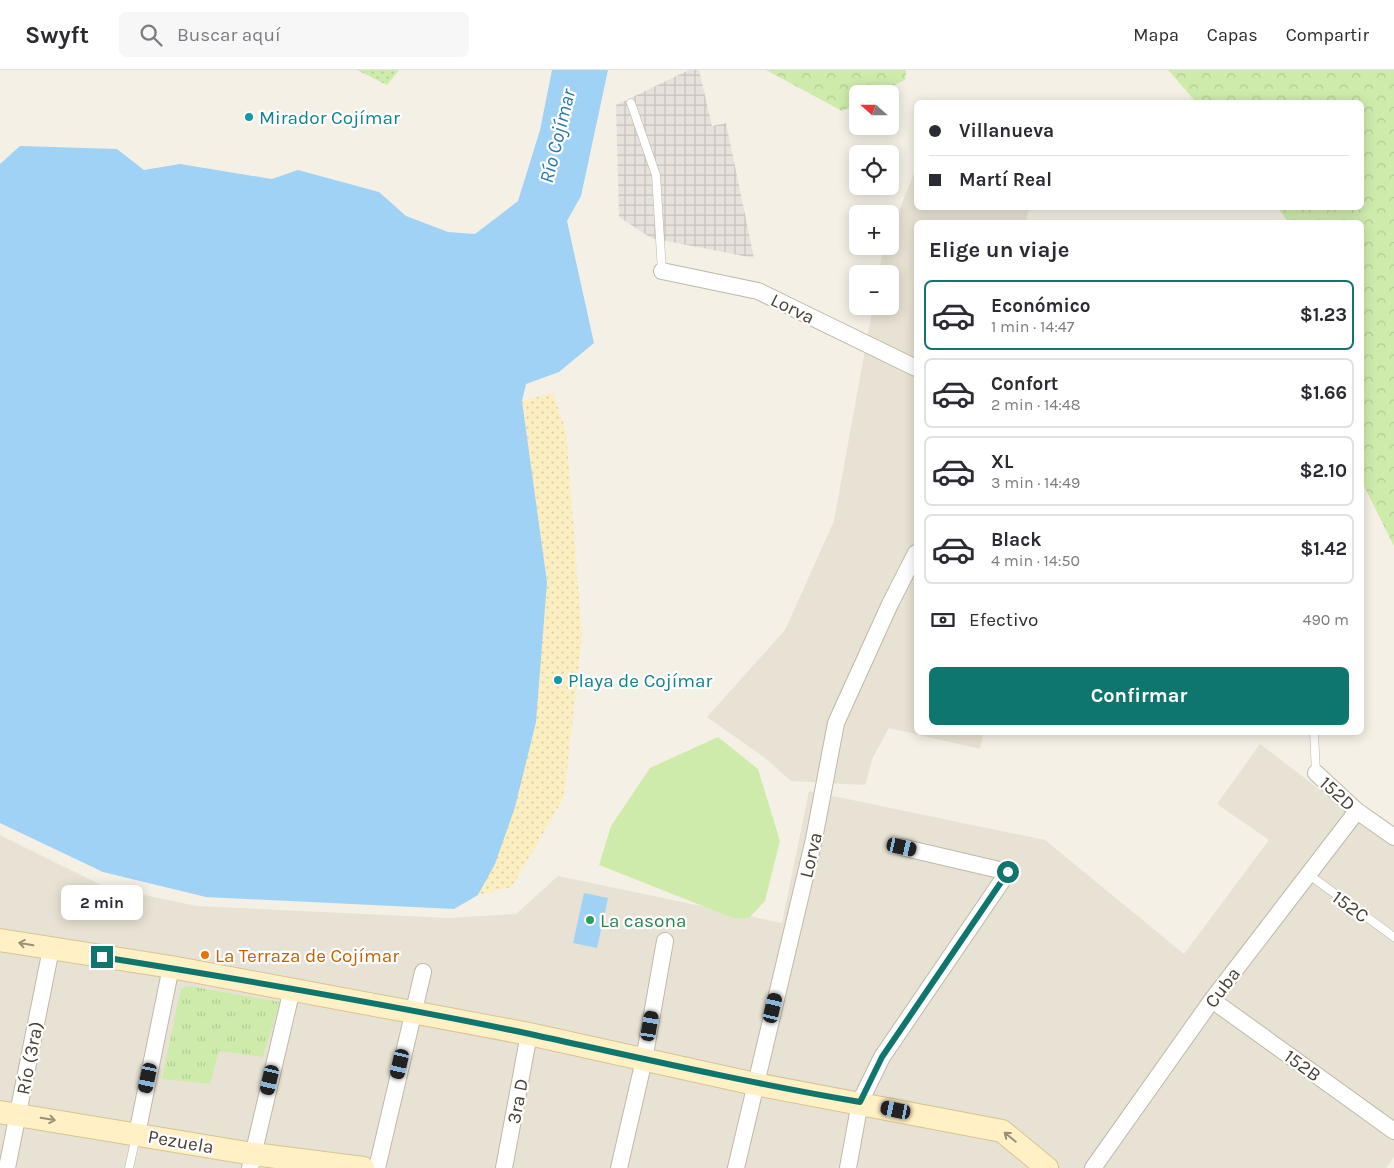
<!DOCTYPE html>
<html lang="es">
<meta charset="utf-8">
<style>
:root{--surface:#fff;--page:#f7f7f7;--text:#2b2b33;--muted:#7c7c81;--line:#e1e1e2;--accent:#0f766e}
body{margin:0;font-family:Karla,sans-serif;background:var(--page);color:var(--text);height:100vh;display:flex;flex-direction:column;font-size:19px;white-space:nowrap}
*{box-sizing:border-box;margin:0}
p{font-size:16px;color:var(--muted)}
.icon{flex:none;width:28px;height:28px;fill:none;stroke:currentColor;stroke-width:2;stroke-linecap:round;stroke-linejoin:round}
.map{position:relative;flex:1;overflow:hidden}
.details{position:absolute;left:914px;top:150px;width:450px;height:515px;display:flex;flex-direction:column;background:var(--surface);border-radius:8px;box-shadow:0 2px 12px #0003}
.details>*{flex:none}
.guide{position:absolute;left:914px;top:30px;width:450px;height:110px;border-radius:8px;box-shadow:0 2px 12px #0003;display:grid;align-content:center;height:110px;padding:0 15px;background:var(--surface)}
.needle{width:32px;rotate:291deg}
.buttons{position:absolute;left:849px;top:15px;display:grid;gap:10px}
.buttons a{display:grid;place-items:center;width:50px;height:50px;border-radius:8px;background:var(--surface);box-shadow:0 2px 12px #0003;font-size:25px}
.end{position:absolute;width:22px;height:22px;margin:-11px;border:6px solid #0f766e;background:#fff;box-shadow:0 0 0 2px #fff}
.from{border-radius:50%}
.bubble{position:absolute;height:35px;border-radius:8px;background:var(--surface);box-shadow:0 2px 12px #0003;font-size:16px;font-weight:700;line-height:35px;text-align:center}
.car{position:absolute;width:15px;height:30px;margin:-15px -8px;border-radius:6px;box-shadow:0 0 4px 1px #0007;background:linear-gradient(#222 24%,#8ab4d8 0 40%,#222 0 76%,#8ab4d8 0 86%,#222 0)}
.guide b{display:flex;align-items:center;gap:18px;height:48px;font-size:19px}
.guide b+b{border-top:1px solid var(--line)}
.guide i{width:12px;height:12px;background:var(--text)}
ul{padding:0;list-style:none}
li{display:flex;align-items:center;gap:15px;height:70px;margin:0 10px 8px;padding:0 5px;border:2px solid var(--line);border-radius:8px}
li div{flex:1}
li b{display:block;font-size:19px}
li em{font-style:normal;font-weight:700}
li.on{border-color:var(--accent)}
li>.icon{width:45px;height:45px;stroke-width:1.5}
h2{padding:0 15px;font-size:22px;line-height:60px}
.pay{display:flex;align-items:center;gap:12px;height:55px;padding:0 15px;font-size:19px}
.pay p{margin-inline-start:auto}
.button{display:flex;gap:10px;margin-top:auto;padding:10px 15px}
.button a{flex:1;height:58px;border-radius:8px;background:var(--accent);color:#fff;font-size:20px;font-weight:700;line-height:58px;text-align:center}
header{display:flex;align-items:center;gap:30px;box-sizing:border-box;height:70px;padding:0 25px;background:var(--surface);border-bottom:1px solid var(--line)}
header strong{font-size:24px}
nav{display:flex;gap:28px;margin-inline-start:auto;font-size:18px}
.search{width:350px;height:45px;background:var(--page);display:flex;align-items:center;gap:12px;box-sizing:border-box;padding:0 18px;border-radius:8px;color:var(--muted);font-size:19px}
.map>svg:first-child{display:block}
.residential{fill:#e8e2d4}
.industrial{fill:url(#industrial-grid)}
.grass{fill:url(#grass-dots)}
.forest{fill:url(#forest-crowns)}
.sand{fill:url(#sand-dots)}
.park{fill:url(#park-tufts)}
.pitch{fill:#cfebac}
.water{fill:#9fd2f5}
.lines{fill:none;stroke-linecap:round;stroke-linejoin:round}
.lane-casing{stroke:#c0b8a8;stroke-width:9}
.street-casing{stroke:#c0b8a8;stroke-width:18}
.secondary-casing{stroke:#d7c493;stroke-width:24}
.lane{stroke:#fff;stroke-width:8}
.street{stroke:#fff;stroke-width:16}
.secondary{stroke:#fff1c5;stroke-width:22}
.oneway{stroke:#9a9076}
.route{stroke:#0f766e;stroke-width:6}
.culture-dot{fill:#0f9aa8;stroke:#fff;stroke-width:2}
.leisure-dot{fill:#2e9e5b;stroke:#fff;stroke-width:2}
.food-dot{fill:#e8710a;stroke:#fff;stroke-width:2}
.labels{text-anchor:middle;stroke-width:4.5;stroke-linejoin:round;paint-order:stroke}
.culture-label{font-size:19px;fill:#0d838f;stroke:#fff;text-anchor:start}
.street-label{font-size:19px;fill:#484035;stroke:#fff}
.leisure-label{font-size:19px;fill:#27864d;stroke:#fff;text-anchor:start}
.food-label{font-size:19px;fill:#c56008;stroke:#fff;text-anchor:start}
.water-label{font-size:20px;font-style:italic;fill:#2677b2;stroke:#fff}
</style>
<header>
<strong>Swyft</strong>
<div class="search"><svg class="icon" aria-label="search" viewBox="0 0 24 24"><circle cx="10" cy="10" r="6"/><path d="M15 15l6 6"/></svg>Buscar aquí</div>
<nav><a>Mapa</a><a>Capas</a><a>Compartir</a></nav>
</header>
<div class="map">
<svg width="1394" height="1098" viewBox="0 0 1394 1098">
<defs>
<pattern id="industrial-grid" width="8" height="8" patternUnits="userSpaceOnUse" patternTransform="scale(1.25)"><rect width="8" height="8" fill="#e6e1db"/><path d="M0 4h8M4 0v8" fill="none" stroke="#c7c2bd"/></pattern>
<pattern id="grass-dots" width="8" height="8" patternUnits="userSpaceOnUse" patternTransform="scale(1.25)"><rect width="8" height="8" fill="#cfebac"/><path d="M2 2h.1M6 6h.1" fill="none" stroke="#b3cb95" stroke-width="1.8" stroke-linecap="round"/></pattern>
<pattern id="forest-crowns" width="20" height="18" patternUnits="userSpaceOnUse" patternTransform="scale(1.25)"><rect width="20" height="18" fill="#cfebac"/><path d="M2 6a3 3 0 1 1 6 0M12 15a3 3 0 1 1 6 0" fill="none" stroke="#b3cb95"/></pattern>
<pattern id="sand-dots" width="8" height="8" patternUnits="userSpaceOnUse" patternTransform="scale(1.25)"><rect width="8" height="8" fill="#fbeec0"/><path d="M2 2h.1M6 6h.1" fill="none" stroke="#d9cda6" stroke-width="1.8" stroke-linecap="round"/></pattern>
<pattern id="park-tufts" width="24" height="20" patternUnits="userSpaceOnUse" patternTransform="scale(1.25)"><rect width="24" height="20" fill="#cfebac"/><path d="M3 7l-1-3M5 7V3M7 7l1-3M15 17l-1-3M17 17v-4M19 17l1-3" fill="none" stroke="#b3cb95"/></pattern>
</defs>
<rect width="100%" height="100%" fill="#f4f0e6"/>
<path class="residential" d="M 916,98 L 916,138 L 1029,138 L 1026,152 L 916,152 L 916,662 L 983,663 L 980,679 L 889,658 L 873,687 L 865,715 L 791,711 L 765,688 L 707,647 L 785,560 L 834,451 L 873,236 L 890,236 L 890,204 L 879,204 L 882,183 L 885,176 L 890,176 L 890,164 Z
M 1260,674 L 1394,776 L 1394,1087 L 1386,1098 L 0,1098 L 0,765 L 105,817 L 197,836 L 448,848 L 516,844 L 558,806 L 782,853 L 809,721 L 1045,770 L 1184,884 L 1269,770 L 1217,734 Z"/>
<path class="industrial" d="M 689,0 L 699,0 L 712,56 L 726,53 L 754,188 L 651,168 L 619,147 L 616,35 Z"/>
<path class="grass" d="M 357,0 L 399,0 L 387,15 Z"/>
<path class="forest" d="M 766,0 L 906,0 L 905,10 L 878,24 L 858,24 L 857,34 L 842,41 Z
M 1168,0 L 1394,0 L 1394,476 L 1361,410 L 1361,152 L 1288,152 L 1278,138 L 1361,138 L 1361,32 L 1196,32 Z"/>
<path class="sand" d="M 553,323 L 566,361 L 582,567 L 564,727 L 512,817 L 478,825 L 495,794 L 547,512 L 522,331 Z"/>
<path class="park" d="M 189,916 L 280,932 L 263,987 L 219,981 L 210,1014 L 162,1009 L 181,918 Z"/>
<path class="pitch" d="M 718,667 L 758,699 L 780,771 L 765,831 L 749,848 L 733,848 L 599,795 L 611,756 L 650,698 Z"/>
<path class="water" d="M 552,0 L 608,0 L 581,126 L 567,151 L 594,273 L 559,302 L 526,314 L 522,331 L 547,512 L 536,652 L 515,737 L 495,794 L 478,825 L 454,839 L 206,827 L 103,802 L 0,753 L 0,94 L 20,76 L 117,79 L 144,100 L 180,94 L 272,109 L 298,100 L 379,122 L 406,146 L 448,162 L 475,164 L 518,131 L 540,60 Z
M 584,823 L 608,828 L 597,878 L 573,873 Z"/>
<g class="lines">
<defs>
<path id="lane" d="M 631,33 L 656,105 L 662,201
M 1314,662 L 1316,703
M 1308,804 L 1394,867
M 129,1098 L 136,1066"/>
<path id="street" d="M 662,201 L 758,221 L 916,298
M 1316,703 L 1357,741 L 1394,767
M 1212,930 L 1394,1061
M 137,1064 L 171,897
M 7,1098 L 51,879
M 250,1098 L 292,919
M 377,1098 L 423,902
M 504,1098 L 529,964
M 619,1098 L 644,990 L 665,871
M 736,1098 L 814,769 L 836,653 L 890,534 L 916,483
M 848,1098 L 860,1032 L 882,987 L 1008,802 L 901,777
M 1093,1098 L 1212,930 L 1357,741"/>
<path id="secondary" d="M 0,870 L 171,897 L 412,942 L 529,964 L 755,1014 L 1002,1061 L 1047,1098
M 0,1042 L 253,1084 L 363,1098"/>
</defs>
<use href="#lane" class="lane-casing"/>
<use href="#street" class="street-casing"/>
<use href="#secondary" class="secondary-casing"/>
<use href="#lane" class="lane"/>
<use href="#street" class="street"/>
<use href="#secondary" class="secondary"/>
</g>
<defs><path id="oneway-shaft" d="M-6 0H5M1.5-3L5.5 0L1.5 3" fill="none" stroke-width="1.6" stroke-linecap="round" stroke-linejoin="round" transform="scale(1.25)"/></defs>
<g class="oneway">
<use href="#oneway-shaft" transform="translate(26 874) rotate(-170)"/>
<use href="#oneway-shaft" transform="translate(48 1049) rotate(10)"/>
<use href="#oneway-shaft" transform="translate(1010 1067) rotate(-141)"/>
</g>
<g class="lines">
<path class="route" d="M 102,887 C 245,910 388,934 530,964 C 640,988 749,1013 860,1032 L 882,987 L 1008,802"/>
</g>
<g class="culture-dot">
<circle cx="249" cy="47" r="5"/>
<circle cx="558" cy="610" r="5"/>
</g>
<circle class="leisure-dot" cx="590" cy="850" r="5"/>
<circle class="food-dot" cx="205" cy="885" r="5"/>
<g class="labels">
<g class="culture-label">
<text x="259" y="54">Mirador Cojímar</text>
<text x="568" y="617">Playa de Cojímar</text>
</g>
<g class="street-label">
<text transform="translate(793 238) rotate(26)" y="7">Lorva</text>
<text transform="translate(1338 723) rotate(42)" y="7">152D</text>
<text transform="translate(810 785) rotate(-77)" y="7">Lorva</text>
<text transform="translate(1351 836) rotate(36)" y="7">152C</text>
<text transform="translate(1222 917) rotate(-53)" y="7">Cuba</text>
<text transform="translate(29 988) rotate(-79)" y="7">Río (3ra)</text>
<text transform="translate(1303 995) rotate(36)" y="7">152B</text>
<text transform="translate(517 1031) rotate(-79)" y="7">3ra D</text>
<text transform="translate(181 1071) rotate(10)" y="7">Pezuela</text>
</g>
<g class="leisure-label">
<text x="600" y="857">La casona</text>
</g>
<g class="food-label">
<text x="215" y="892">La Terraza de Cojímar</text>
</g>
<g class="water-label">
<text transform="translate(557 66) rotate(-76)" y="7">Río Cojímar</text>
</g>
</g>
</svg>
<div class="buttons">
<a><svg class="needle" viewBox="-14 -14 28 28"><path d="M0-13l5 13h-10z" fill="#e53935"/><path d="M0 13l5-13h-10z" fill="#7c7c81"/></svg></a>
<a><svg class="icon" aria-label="locate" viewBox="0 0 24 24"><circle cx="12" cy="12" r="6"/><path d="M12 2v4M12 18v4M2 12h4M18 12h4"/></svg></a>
<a>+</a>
<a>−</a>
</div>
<i class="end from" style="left:1008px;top:802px"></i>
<i class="end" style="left:102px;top:887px"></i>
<div class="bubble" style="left:61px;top:815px;width:82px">2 min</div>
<i class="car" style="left:902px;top:777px;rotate:103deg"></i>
<i class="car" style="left:773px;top:938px;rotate:13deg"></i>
<i class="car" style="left:650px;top:956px;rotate:10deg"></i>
<i class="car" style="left:400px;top:994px;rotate:193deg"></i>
<i class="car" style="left:148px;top:1008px;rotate:192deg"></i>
<i class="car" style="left:270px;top:1010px;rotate:193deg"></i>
<i class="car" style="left:896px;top:1040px;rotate:282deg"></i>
<div class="guide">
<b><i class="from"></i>Villanueva</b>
<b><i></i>Martí Real</b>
</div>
<section class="details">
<h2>Elige un viaje</h2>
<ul>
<li class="on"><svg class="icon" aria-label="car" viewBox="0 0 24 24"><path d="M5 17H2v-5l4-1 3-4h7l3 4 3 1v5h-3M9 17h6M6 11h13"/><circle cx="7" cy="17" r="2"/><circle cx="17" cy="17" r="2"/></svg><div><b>Económico</b><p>1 min · 14:47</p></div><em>$1.23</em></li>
<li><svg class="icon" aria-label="car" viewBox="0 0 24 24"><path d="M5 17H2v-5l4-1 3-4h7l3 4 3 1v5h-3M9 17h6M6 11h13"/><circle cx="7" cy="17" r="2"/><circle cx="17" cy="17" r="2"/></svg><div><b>Confort</b><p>2 min · 14:48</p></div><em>$1.66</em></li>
<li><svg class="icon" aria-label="car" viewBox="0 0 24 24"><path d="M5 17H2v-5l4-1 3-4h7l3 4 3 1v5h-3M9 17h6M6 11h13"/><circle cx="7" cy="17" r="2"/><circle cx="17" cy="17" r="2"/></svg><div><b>XL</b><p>3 min · 14:49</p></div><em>$2.10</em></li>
<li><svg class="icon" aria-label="car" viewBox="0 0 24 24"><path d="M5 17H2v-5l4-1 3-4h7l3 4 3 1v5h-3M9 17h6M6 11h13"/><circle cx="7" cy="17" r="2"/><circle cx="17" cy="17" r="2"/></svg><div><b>Black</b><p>4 min · 14:50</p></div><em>$1.42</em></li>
</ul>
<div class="pay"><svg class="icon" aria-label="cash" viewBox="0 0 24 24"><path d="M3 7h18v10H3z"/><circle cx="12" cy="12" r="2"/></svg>Efectivo<p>490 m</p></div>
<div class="button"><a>Confirmar</a></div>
</section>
</div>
